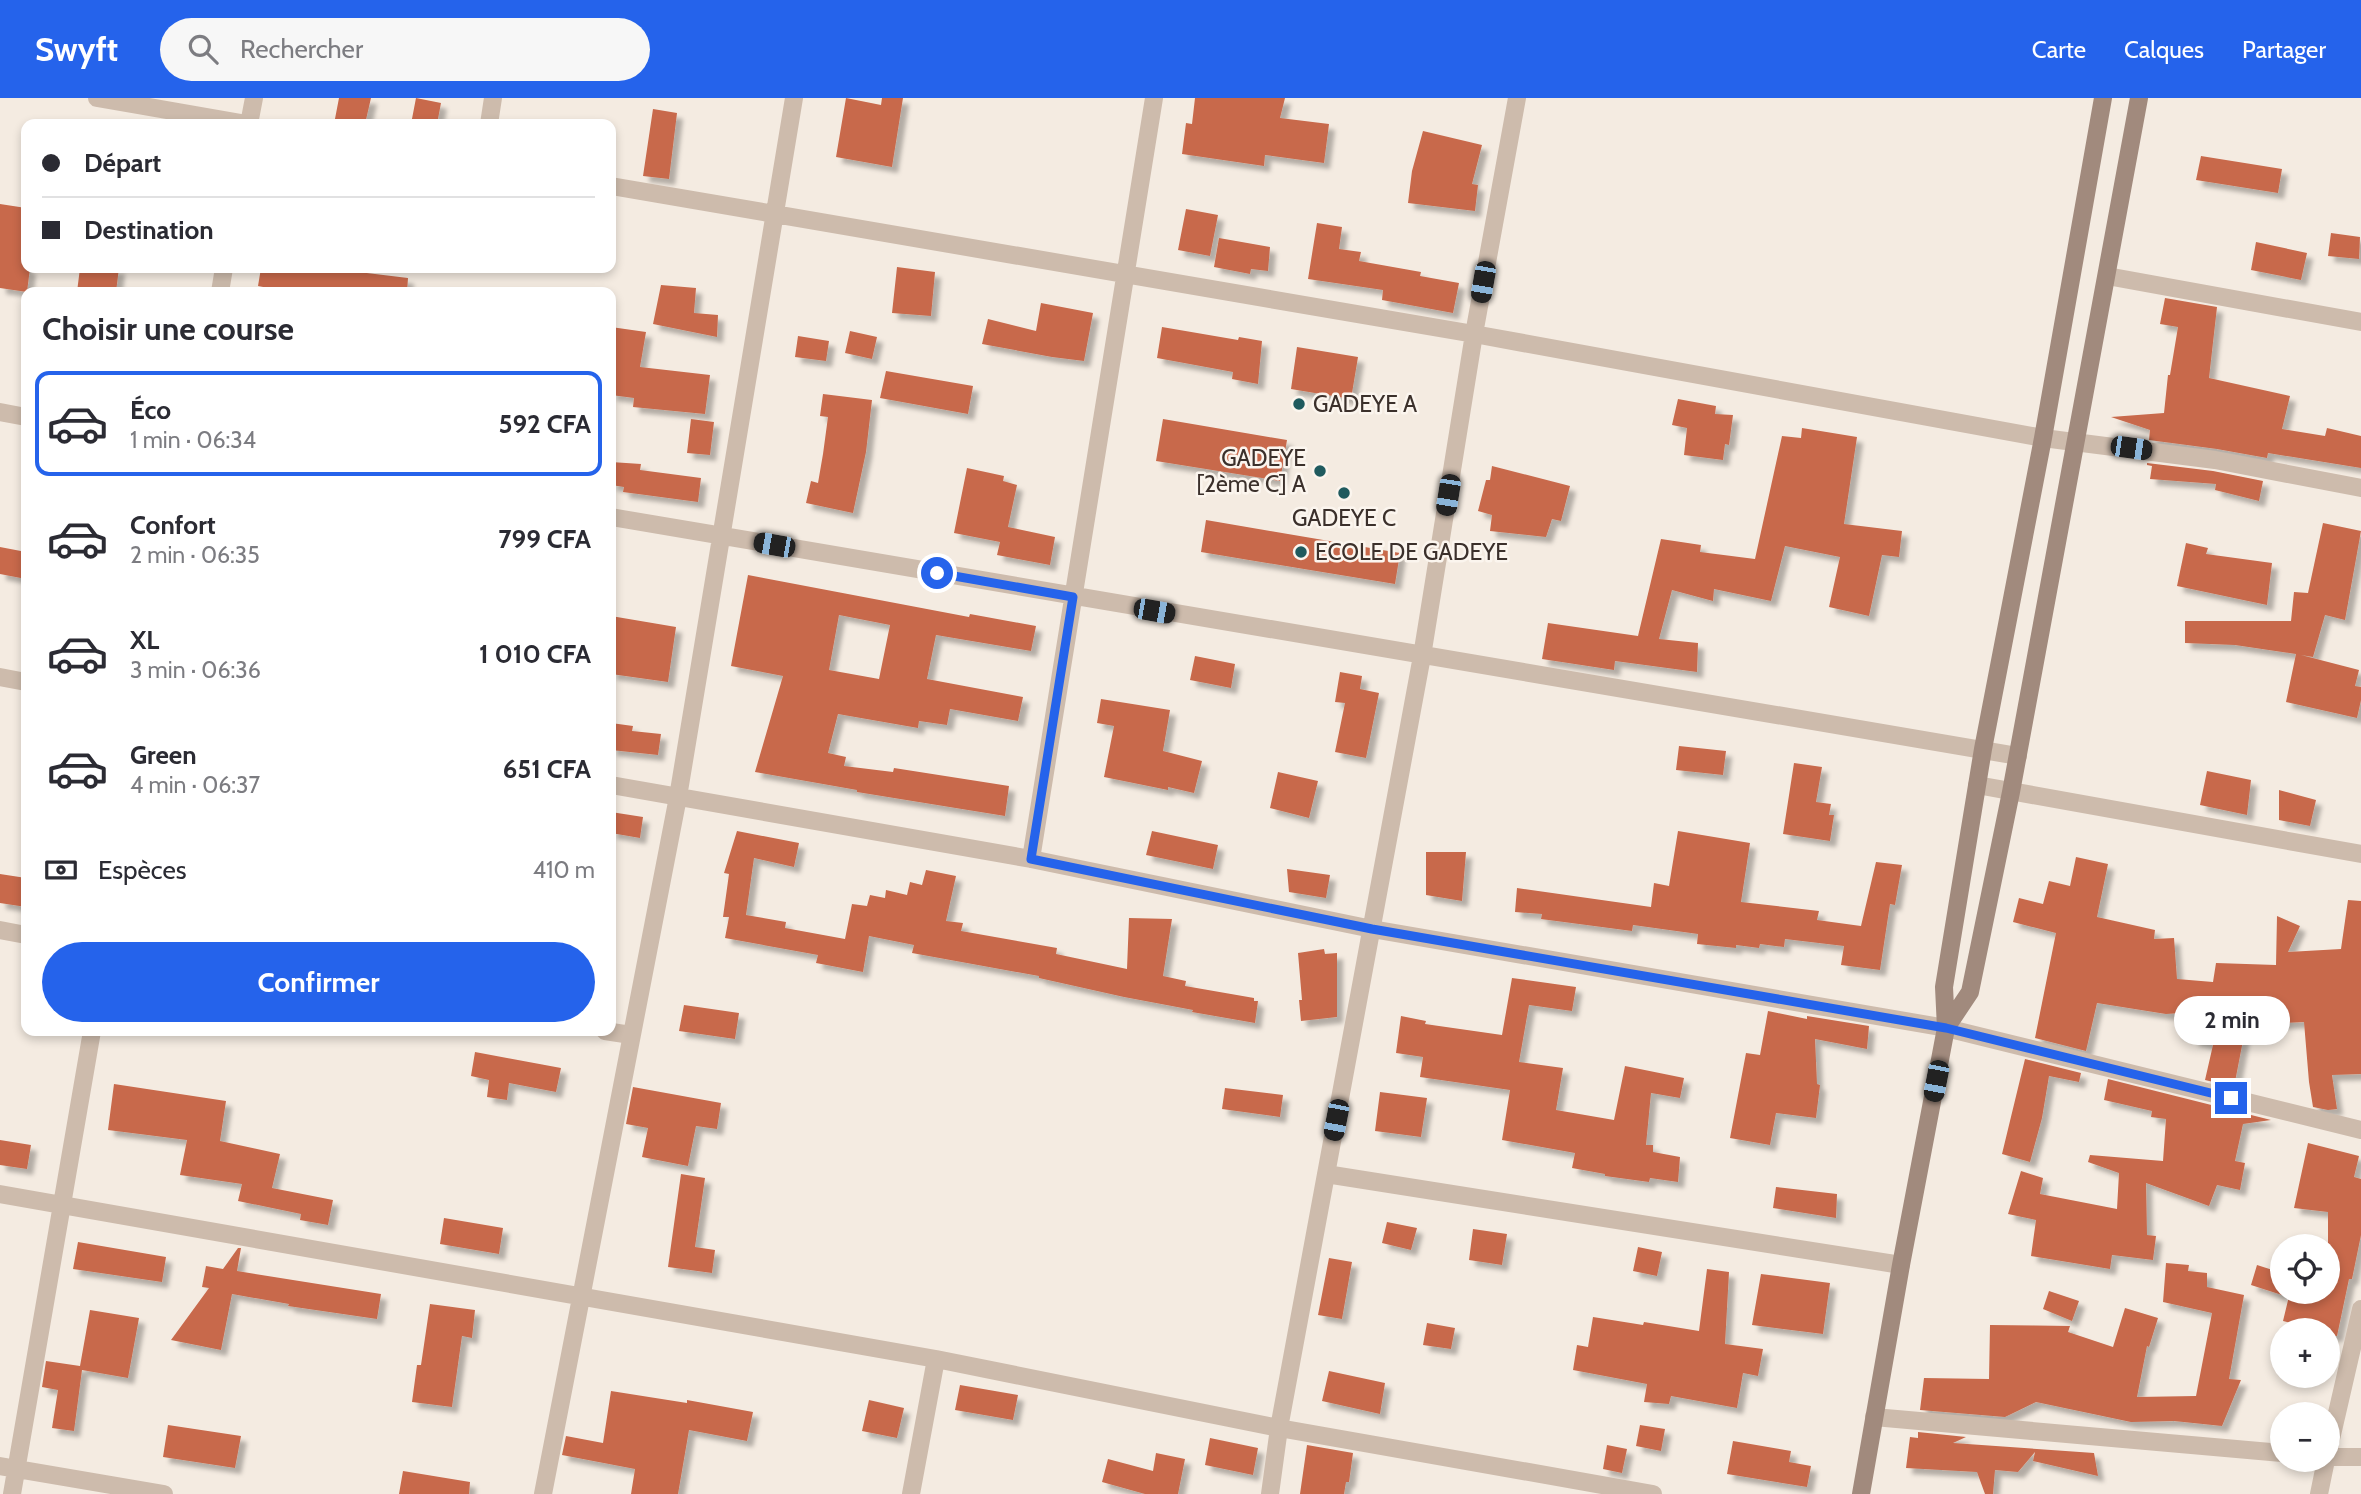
<!DOCTYPE html>
<html lang="fr">
<meta charset="utf-8">
<style>
:root{--surface:#fff;--page:#f7f7f7;--text:#2b2b33;--muted:#7c7c81;--line:#e1e1e2;--accent:#2563eb}
body{margin:0;font-family:Cabin,sans-serif;background:var(--page);color:var(--text);height:100vh;display:flex;flex-direction:column;font-size:26px;white-space:nowrap}
*{box-sizing:border-box;margin:0}
p{font-size:23px;color:var(--muted)}
.icon{flex:none;width:38px;height:38px;fill:none;stroke:currentColor;stroke-width:2;stroke-linecap:round;stroke-linejoin:round}
.map{position:relative;flex:1;overflow:hidden}
.details{position:absolute;left:21px;top:189px;width:595px;height:749px;display:flex;flex-direction:column;background:var(--surface);border-radius:14px;box-shadow:0 4px 10px #0003}
.details>*{flex:none}
.hud{position:absolute;left:21px;top:21px;width:595px;height:154px;border-radius:14px;box-shadow:0 4px 10px #0003;display:grid;align-content:center;height:154px;padding:0 21px;background:var(--surface)}
.fabs{position:absolute;left:2270px;top:1136px;display:grid;gap:14px}
.fabs a{display:grid;place-items:center;width:70px;height:70px;border-radius:50%;background:var(--surface);box-shadow:0 4px 10px #0003;font-size:35px}
.end{position:absolute;width:32px;height:32px;margin:-16px;border:9px solid #2563eb;background:#fff;box-shadow:0 0 0 4px #fff}
.from{border-radius:50%}
.bubble{position:absolute;height:49px;border-radius:24px;background:var(--surface);box-shadow:0 4px 10px #0003;font-size:23px;font-weight:700;line-height:49px;text-align:center}
.car{position:absolute;width:21px;height:42px;margin:-21px -10px;border-radius:9px;box-shadow:0 0 5px 2px #0007;background:linear-gradient(#222 24%,#8ab4d8 0 40%,#222 0 76%,#8ab4d8 0 86%,#222 0)}
.hud b{display:flex;align-items:center;gap:24px;height:66px;font-size:26px}
.hud b+b{border-top:2px solid var(--line)}
.hud i{width:18px;height:18px;background:var(--text)}
ul{padding:0;list-style:none}
li{display:flex;align-items:center;gap:21px;height:105px;margin:0 14px 10px;padding:0 7px;border:4px solid transparent;border-radius:14px}
li div{flex:1}
li b{display:block;font-size:26px}
li em{font-style:normal;font-weight:700}
li.on{border-color:var(--accent)}
li>.icon{width:63px;height:63px;stroke-width:1.5}
h2{padding:0 21px;font-size:32px;line-height:84px}
.pay{display:flex;align-items:center;gap:18px;height:77px;padding:0 21px;font-size:26px}
.pay p{margin-inline-start:auto}
.primary-button{display:flex;gap:14px;margin-top:auto;padding:14px 21px}
.primary-button a{flex:1;height:80px;border-radius:42px;background:var(--accent);color:#fff;font-size:28px;font-weight:700;line-height:80px;text-align:center}
header{display:flex;align-items:center;gap:42px;box-sizing:border-box;height:98px;padding:0 35px;background:var(--accent);color:#fff}
header strong{font-size:33px}
nav{display:flex;gap:38px;margin-inline-start:auto;font-size:24px}
.search{width:490px;height:63px;background:var(--page);display:flex;align-items:center;gap:18px;box-sizing:border-box;padding:0 24px;border-radius:38px;color:var(--muted);font-size:26px}
.map>svg:first-child{display:block}
.building{fill:#c8694b;fill-rule:evenodd;filter:url(#shadow)}
.lines{fill:none;stroke-linecap:round;stroke-linejoin:round}
.street{stroke:#cdbbac;stroke-width:18}
.secondary{stroke:#a18a7d;stroke-width:18}
.route{stroke:#2563eb;stroke-width:9}
.poi-dot{fill:#1f5a5e;stroke:#fbf5ee;stroke-width:2.5}
.labels{text-anchor:middle;stroke-width:5;stroke-linejoin:round;paint-order:stroke}
.poi-label{font-size:23px;fill:#3b302b;stroke:#fbf5ee;text-anchor:start}
</style>
<header>
<strong>Swyft</strong>
<div class="search"><svg class="icon" aria-label="search" viewBox="0 0 24 24"><circle cx="10" cy="10" r="6"/><path d="M15 15l6 6"/></svg>Rechercher</div>
<nav><a>Carte</a><a>Calques</a><a>Partager</a></nav>
</header>
<div class="map">
<svg width="2361" height="1396" viewBox="0 0 2361 1396">
<defs>
<filter id="shadow"><feDropShadow dx="6" dy="6" stdDeviation="2" flood-color="#0004"/></filter>
</defs>
<rect width="100%" height="100%" fill="#f4ebe1"/>
<path class="building" d="M 339,0 L 371,0 L 365,26 L 334,26 Z
M 416,0 L 441,5 L 437,26 L 411,26 Z
M 846,0 L 881,7 L 882,0 L 903,0 L 892,69 L 836,59 Z
M 1195,0 L 1285,0 L 1280,20 L 1329,26 L 1324,65 L 1265,57 L 1264,68 L 1182,56 L 1186,25 L 1192,26 Z
M 653,11 L 677,15 L 669,81 L 643,78 Z
M 1423,33 L 1482,47 L 1472,86 L 1478,87 L 1475,113 L 1408,105 L 1412,73 Z
M 2201,58 L 2282,71 L 2278,95 L 2196,82 Z
M 0,106 L 26,110 L 26,170 L 30,170 L 27,194 L 0,190 Z
M 1186,111 L 1218,117 L 1210,158 L 1178,152 Z
M 1317,125 L 1342,129 L 1339,151 L 1361,154 L 1359,163 L 1421,174 L 1420,178 L 1459,185 L 1453,215 L 1382,202 L 1383,192 L 1308,181 Z
M 2331,135 L 2360,139 L 2359,161 L 2328,158 Z
M 1219,140 L 1270,149 L 1268,173 L 1251,171 L 1250,176 L 1214,169 Z
M 2256,144 L 2307,155 L 2301,182 L 2251,172 Z
M 897,169 L 935,174 L 931,218 L 892,215 Z
M 80,170 L 119,170 L 116,194 L 77,194 Z
M 261,170 L 342,170 L 342,172 L 408,180 L 407,194 L 289,194 L 258,188 Z
M 661,187 L 696,190 L 694,215 L 718,217 L 717,239 L 653,226 Z
M 2165,200 L 2217,209 L 2209,280 L 2290,298 L 2282,331 L 2325,338 L 2327,330 L 2361,338 L 2361,370 L 2268,355 L 2267,360 L 2217,351 L 2149,342 L 2150,332 L 2111,319 L 2164,315 L 2168,277 L 2170,277 L 2178,229 L 2160,226 Z
M 1041,205 L 1093,215 L 1084,263 L 1052,259 L 982,246 L 988,221 L 1036,233 Z
M 611,229 L 646,234 L 640,269 L 710,277 L 705,316 L 633,309 L 634,300 L 611,297 Z
M 1162,229 L 1238,242 L 1239,239 L 1262,243 L 1258,286 L 1232,281 L 1233,274 L 1157,260 Z
M 850,233 L 877,239 L 872,261 L 845,255 Z
M 798,238 L 829,243 L 826,263 L 795,259 Z
M 1297,249 L 1358,259 L 1351,301 L 1291,291 Z
M 886,273 L 973,288 L 968,316 L 880,300 Z
M 823,296 L 872,302 L 866,354 L 853,415 L 806,405 L 811,383 L 818,385 L 823,356 L 828,319 L 820,318 Z
M 1678,301 L 1716,308 L 1715,316 L 1733,317 L 1729,347 L 1725,346 L 1723,362 L 1684,357 L 1687,330 L 1672,327 Z
M 691,321 L 714,324 L 710,357 L 687,355 Z
M 1163,321 L 1287,342 L 1280,383 L 1156,363 Z
M 1802,330 L 1857,339 L 1844,426 L 1902,433 L 1899,459 L 1882,457 L 1869,518 L 1829,509 L 1840,459 L 1785,448 L 1771,503 L 1714,491 L 1713,503 L 1672,492 L 1659,541 L 1698,545 L 1697,574 L 1615,563 L 1614,572 L 1542,561 L 1548,525 L 1638,538 L 1661,441 L 1701,447 L 1700,454 L 1755,461 L 1782,338 L 1801,340 Z
M 611,364 L 641,366 L 640,372 L 701,380 L 698,404 L 623,394 L 624,389 L 611,387 Z
M 2147,365 L 2213,373 L 2263,383 L 2259,403 L 2215,392 L 2216,386 L 2150,381 L 2152,368 L 2147,367 Z
M 1492,368 L 1570,388 L 1561,423 L 1552,421 L 1546,439 L 1490,433 L 1492,417 L 1478,413 L 1486,382 L 1490,382 Z
M 967,370 L 1004,378 L 1003,383 L 1017,387 L 1008,429 L 1055,439 L 1050,467 L 997,457 L 1000,444 L 954,435 Z
M 1206,422 L 1400,455 L 1395,486 L 1201,454 Z
M 2323,425 L 2361,433 L 2345,522 L 2325,517 L 2313,559 L 2301,557 L 2359,572 L 2355,588 L 2361,589 L 2361,602 L 2357,620 L 2286,604 L 2296,556 L 2235,547 L 2185,545 L 2185,523 L 2291,523 L 2294,494 L 2308,495 Z
M 2186,445 L 2208,450 L 2206,456 L 2272,465 L 2267,507 L 2177,488 Z
M 0,449 L 26,454 L 26,481 L 0,476 Z
M 748,477 L 969,519 L 970,516 L 1036,528 L 1031,553 L 936,537 L 927,581 L 1023,599 L 1018,623 L 950,611 L 947,627 L 919,623 L 918,630 L 838,616 L 828,655 L 846,659 L 844,668 L 893,674 L 894,670 L 1009,688 L 1005,718 L 857,694 L 857,692 L 755,674 L 783,578 L 731,568 ZM 839,517 L 890,527 L 879,581 L 829,572 Z
M 611,518 L 676,529 L 668,584 L 611,576 Z
M 1195,558 L 1235,566 L 1231,590 L 1190,582 Z
M 1340,574 L 1362,578 L 1360,591 L 1379,595 L 1366,660 L 1335,654 L 1345,605 L 1335,604 Z
M 1101,601 L 1170,612 L 1163,653 L 1202,663 L 1194,695 L 1168,689 L 1168,692 L 1104,679 L 1114,628 L 1097,625 Z
M 611,625 L 633,628 L 632,633 L 661,636 L 658,657 L 611,652 Z
M 1679,648 L 1726,653 L 1723,677 L 1676,672 Z
M 1794,665 L 1822,669 L 1816,704 L 1831,706 L 1829,717 L 1834,717 L 1830,743 L 1783,736 Z
M 2207,673 L 2251,682 L 2247,717 L 2200,707 Z
M 1278,674 L 1318,683 L 1309,720 L 1270,710 Z
M 2279,692 L 2316,702 L 2310,728 L 2279,722 Z
M 611,714 L 643,719 L 640,740 L 611,735 Z
M 737,733 L 799,745 L 794,769 L 754,760 L 746,817 L 786,824 L 785,830 L 845,841 L 852,806 L 867,808 L 870,797 L 885,800 L 886,792 L 907,797 L 910,784 L 922,787 L 926,772 L 956,778 L 946,823 L 963,825 L 961,833 L 1057,850 L 1056,856 L 1127,871 L 1129,820 L 1172,821 L 1163,878 L 1186,883 L 1185,888 L 1254,900 L 1254,903 L 1258,903 L 1255,925 L 1192,914 L 1193,912 L 1124,899 L 1039,880 L 1039,878 L 912,855 L 914,847 L 869,838 L 863,874 L 816,865 L 818,857 L 725,840 L 729,819 L 723,819 L 729,776 L 724,775 Z
M 1152,733 L 1218,747 L 1213,771 L 1146,757 Z
M 1678,733 L 1750,745 L 1741,804 L 1819,813 L 1817,822 L 1861,828 L 1876,764 L 1902,767 L 1895,807 L 1890,806 L 1880,872 L 1841,867 L 1844,848 L 1785,841 L 1784,849 L 1760,846 L 1759,850 L 1736,847 L 1736,850 L 1697,846 L 1698,836 L 1633,827 L 1632,833 L 1541,821 L 1542,816 L 1515,814 L 1517,790 L 1651,809 L 1654,785 L 1669,788 Z
M 1426,754 L 1466,754 L 1462,803 L 1426,797 Z
M 2076,759 L 2108,766 L 2097,819 L 2155,832 L 2154,841 L 2174,840 L 2177,881 L 2213,884 L 2216,865 L 2276,867 L 2277,818 L 2300,828 L 2288,854 L 2341,851 L 2348,802 L 2361,803 L 2361,976 L 2332,977 L 2337,1011 L 2328,1012 L 2313,1009 L 2309,984 L 2304,924 L 2246,927 L 2234,989 L 2205,982 L 2213,947 L 2192,942 L 2194,936 L 2177,934 L 2180,915 L 2166,916 L 2097,905 L 2086,953 L 2035,940 L 2056,835 L 2013,824 L 2019,800 L 2043,806 L 2049,783 L 2070,788 Z
M 1287,771 L 1330,777 L 1326,800 L 1289,794 Z
M 0,776 L 26,780 L 26,809 L 0,805 Z
M 1324,851 L 1325,856 L 1337,855 L 1337,919 L 1301,923 L 1299,902 L 1302,902 L 1298,855 Z
M 1512,880 L 1576,889 L 1572,913 L 1529,907 L 1519,964 L 1563,970 L 1556,1012 L 1614,1022 L 1625,968 L 1684,980 L 1680,1000 L 1651,995 L 1646,1047 L 1653,1047 L 1653,1054 L 1680,1059 L 1678,1084 L 1650,1080 L 1649,1084 L 1605,1078 L 1605,1076 L 1572,1070 L 1575,1055 L 1502,1042 L 1510,992 L 1420,979 L 1423,959 L 1396,955 L 1401,918 L 1426,923 L 1425,926 L 1502,937 Z
M 684,907 L 739,915 L 735,941 L 679,933 Z
M 1768,913 L 1807,921 L 1807,918 L 1869,928 L 1867,951 L 1815,941 L 1817,986 L 1820,987 L 1816,1020 L 1776,1015 L 1770,1047 L 1730,1040 L 1746,955 L 1760,957 Z
M 475,954 L 561,970 L 556,994 L 509,985 L 507,1002 L 487,999 L 489,982 L 471,978 Z
M 2025,961 L 2081,975 L 2079,984 L 2049,978 L 2042,1020 L 2030,1064 L 2002,1056 Z
M 2108,981 L 2271,1022 L 2243,1026 L 2235,1063 L 2245,1065 L 2240,1092 L 2217,1087 L 2209,1108 L 2146,1085 L 2147,1137 L 2156,1138 L 2153,1162 L 2112,1157 L 2110,1171 L 2031,1158 L 2036,1122 L 2008,1116 L 2021,1073 L 2043,1080 L 2040,1096 L 2117,1111 L 2119,1075 L 2088,1064 L 2090,1057 L 2163,1063 L 2166,1021 L 2151,1019 L 2152,1013 L 2104,1002 Z
M 114,986 L 226,1003 L 220,1043 L 280,1056 L 272,1090 L 333,1102 L 328,1127 L 300,1122 L 301,1116 L 238,1103 L 242,1086 L 180,1077 L 187,1042 L 108,1032 Z
M 633,989 L 721,1005 L 717,1031 L 696,1028 L 688,1068 L 642,1059 L 648,1030 L 626,1026 Z
M 1225,990 L 1283,997 L 1280,1019 L 1222,1011 Z
M 1380,994 L 1427,1000 L 1421,1039 L 1375,1033 Z
M 0,1042 L 31,1047 L 27,1071 L 0,1067 Z
M 2308,1045 L 2359,1058 L 2354,1079 L 2361,1081 L 2361,1137 L 2352,1181 L 2349,1181 L 2337,1238 L 2328,1237 L 2328,1232 L 2309,1232 L 2310,1230 L 2283,1223 L 2290,1194 L 2328,1194 L 2328,1114 L 2294,1110 Z
M 681,1076 L 705,1080 L 695,1149 L 715,1152 L 712,1175 L 668,1169 Z
M 1776,1089 L 1837,1096 L 1836,1120 L 1773,1110 Z
M 444,1120 L 503,1130 L 499,1156 L 440,1146 Z
M 1387,1124 L 1417,1130 L 1411,1152 L 1382,1145 Z
M 1473,1131 L 1507,1136 L 1502,1167 L 1469,1162 Z
M 78,1144 L 166,1159 L 162,1184 L 73,1171 Z
M 1638,1149 L 1662,1154 L 1657,1178 L 1633,1173 Z
M 238,1150 L 241,1150 L 237,1173 L 381,1196 L 377,1221 L 288,1208 L 289,1206 L 232,1196 L 221,1252 L 171,1242 L 209,1190 L 202,1189 L 206,1168 L 223,1171 Z
M 1329,1160 L 1352,1164 L 1342,1221 L 1318,1217 Z
M 2166,1165 L 2189,1167 L 2188,1173 L 2207,1175 L 2207,1189 L 2244,1197 L 2229,1281 L 2241,1282 L 2222,1328 L 2174,1323 L 2131,1324 L 2036,1304 L 2005,1319 L 1920,1312 L 1924,1280 L 1989,1281 L 1990,1227 L 2070,1228 L 2068,1234 L 2113,1249 L 2125,1210 L 2158,1220 L 2149,1249 L 2147,1248 L 2137,1299 L 2196,1298 L 2212,1215 L 2163,1204 Z
M 2257,1167 L 2282,1175 L 2282,1197 L 2251,1187 Z
M 1707,1171 L 1729,1174 L 1725,1246 L 1763,1251 L 1758,1278 L 1743,1275 L 1737,1310 L 1671,1298 L 1669,1306 L 1644,1304 L 1647,1286 L 1573,1272 L 1577,1247 L 1588,1249 L 1593,1219 L 1643,1227 L 1644,1224 L 1699,1233 Z
M 1761,1176 L 1830,1185 L 1823,1236 L 1752,1227 Z
M 2049,1193 L 2079,1203 L 2072,1223 L 2043,1211 Z
M 430,1206 L 475,1212 L 472,1240 L 462,1238 L 452,1309 L 412,1304 L 417,1267 L 421,1267 Z
M 90,1212 L 139,1220 L 128,1280 L 82,1272 L 74,1333 L 52,1330 L 58,1292 L 42,1289 L 46,1263 L 80,1268 Z
M 1427,1225 L 1455,1230 L 1451,1251 L 1423,1247 Z
M 1329,1273 L 1385,1285 L 1380,1316 L 1322,1303 Z
M 960,1287 L 1018,1297 L 1013,1322 L 955,1312 Z
M 611,1293 L 687,1305 L 687,1302 L 753,1314 L 747,1343 L 689,1332 L 678,1396 L 631,1396 L 635,1371 L 562,1357 L 566,1338 L 603,1345 Z
M 869,1302 L 904,1310 L 897,1340 L 862,1333 Z
M 168,1327 L 241,1338 L 235,1370 L 163,1359 Z
M 1640,1327 L 1665,1331 L 1661,1353 L 1636,1348 Z
M 1918,1334 L 1966,1339 L 1953,1345 L 2094,1355 L 2098,1378 L 2033,1363 L 2035,1354 L 2018,1374 L 1995,1372 L 1993,1396 L 1985,1396 L 1977,1374 L 1906,1370 L 1910,1339 L 1918,1340 Z
M 1210,1340 L 1258,1350 L 1253,1377 L 1205,1367 Z
M 1733,1343 L 1791,1353 L 1789,1364 L 1811,1368 L 1807,1389 L 1727,1376 Z
M 1307,1347 L 1353,1355 L 1349,1384 L 1346,1384 L 1344,1396 L 1300,1396 Z
M 1607,1347 L 1627,1351 L 1622,1375 L 1603,1371 Z
M 1156,1355 L 1185,1361 L 1178,1396 L 1145,1396 L 1102,1384 L 1108,1361 L 1153,1373 Z
M 403,1373 L 470,1384 L 469,1396 L 399,1396 Z"/>
<g class="lines">
<path class="street" d="M 97,0 L 247,26
M 249,26 L 254,0
M 489,26 L 493,0
M 611,88 L 1474,236 L 2043,340 L 2215,362 L 2361,390
M 2107,178 L 2361,224
M 220,194 L 224,170
M 0,314 L 26,319
M 611,419 L 2018,658
M 0,579 L 26,584
M 611,687 L 1031,761 L 1372,831 L 1946,930 L 2361,1032
M 1977,687 L 2361,756
M 1031,761 L 1154,0
M 0,832 L 26,837
M 605,933 L 631,937
M 1326,1076 L 1901,1167
M 0,1096 L 936,1261 L 1279,1330 L 1653,1396
M 1874,1319 L 2282,1355
M 2328,1354 L 2361,1211
M 2328,1359 L 2361,1359
M 0,1368 L 164,1396
M 12,1396 L 92,933
M 543,1396 L 678,699 L 794,0
M 911,1396 L 936,1261
M 1270,1396 L 1279,1330 L 1422,558 L 1474,236 L 1517,0
M 2319,1396 L 2326,1362"/>
<path class="secondary" d="M 1946,930 L 1970,894 L 2011,694 L 2139,0
M 1861,1396 L 1901,1167 L 1946,930 L 1944,889 L 1983,651 L 2043,340 L 2103,0"/>
</g>
<g class="lines">
<path class="route" d="M 937,475 L 1073,499 L 1031,761 L 1372,831 L 1946,930 L 2231,1000"/>
</g>
<g class="poi-dot">
<circle cx="1299" cy="306" r="7"/>
<circle cx="1320" cy="373" r="7"/>
<circle cx="1344" cy="395" r="7"/>
<circle cx="1301" cy="454" r="7"/>
</g>
<g class="labels">
<g class="poi-label">
<text x="1313" y="314">GADEYE A</text>
<text x="1306" y="368" text-anchor="end">GADEYE<tspan x="1306" dy="26">[2ème C] A</tspan></text>
<text x="1344" y="428" text-anchor="middle">GADEYE C</text>
<text x="1315" y="462">ECOLE DE GADEYE</text>
</g>
</g>
</svg>
<div class="fabs">
<a><svg class="icon" aria-label="locate" viewBox="0 0 24 24"><circle cx="12" cy="12" r="6"/><path d="M12 2v4M12 18v4M2 12h4M18 12h4"/></svg></a>
<a>+</a>
<a>−</a>
</div>
<i class="end from" style="left:937px;top:475px"></i>
<i class="end" style="left:2231px;top:1000px"></i>
<div class="bubble" style="left:2174px;top:898px;width:116px">2 min</div>
<i class="car" style="left:1483px;top:184px;rotate:190deg"></i>
<i class="car" style="left:2131px;top:350px;rotate:98deg"></i>
<i class="car" style="left:1448px;top:397px;rotate:189deg"></i>
<i class="car" style="left:774px;top:447px;rotate:280deg"></i>
<i class="car" style="left:1154px;top:513px;rotate:100deg"></i>
<i class="car" style="left:1936px;top:983px;rotate:191deg"></i>
<i class="car" style="left:1336px;top:1022px;rotate:191deg"></i>
<div class="hud">
<b><i class="from"></i>Départ</b>
<b><i></i>Destination</b>
</div>
<section class="details">
<h2>Choisir une course</h2>
<ul>
<li class="on"><svg class="icon" aria-label="car" viewBox="0 0 24 24"><path d="M5 17H2v-5l4-1 3-4h7l3 4 3 1v5h-3M9 17h6M6 11h13"/><circle cx="7" cy="17" r="2"/><circle cx="17" cy="17" r="2"/></svg><div><b>Éco</b><p>1 min · 06:34</p></div><em>592 CFA</em></li>
<li><svg class="icon" aria-label="car" viewBox="0 0 24 24"><path d="M5 17H2v-5l4-1 3-4h7l3 4 3 1v5h-3M9 17h6M6 11h13"/><circle cx="7" cy="17" r="2"/><circle cx="17" cy="17" r="2"/></svg><div><b>Confort</b><p>2 min · 06:35</p></div><em>799 CFA</em></li>
<li><svg class="icon" aria-label="car" viewBox="0 0 24 24"><path d="M5 17H2v-5l4-1 3-4h7l3 4 3 1v5h-3M9 17h6M6 11h13"/><circle cx="7" cy="17" r="2"/><circle cx="17" cy="17" r="2"/></svg><div><b>XL</b><p>3 min · 06:36</p></div><em>1 010 CFA</em></li>
<li><svg class="icon" aria-label="car" viewBox="0 0 24 24"><path d="M5 17H2v-5l4-1 3-4h7l3 4 3 1v5h-3M9 17h6M6 11h13"/><circle cx="7" cy="17" r="2"/><circle cx="17" cy="17" r="2"/></svg><div><b>Green</b><p>4 min · 06:37</p></div><em>651 CFA</em></li>
</ul>
<div class="pay"><svg class="icon" aria-label="cash" viewBox="0 0 24 24"><path d="M3 7h18v10H3z"/><circle cx="12" cy="12" r="2"/></svg>Espèces<p>410 m</p></div>
<div class="primary-button"><a>Confirmer</a></div>
</section>
</div>
